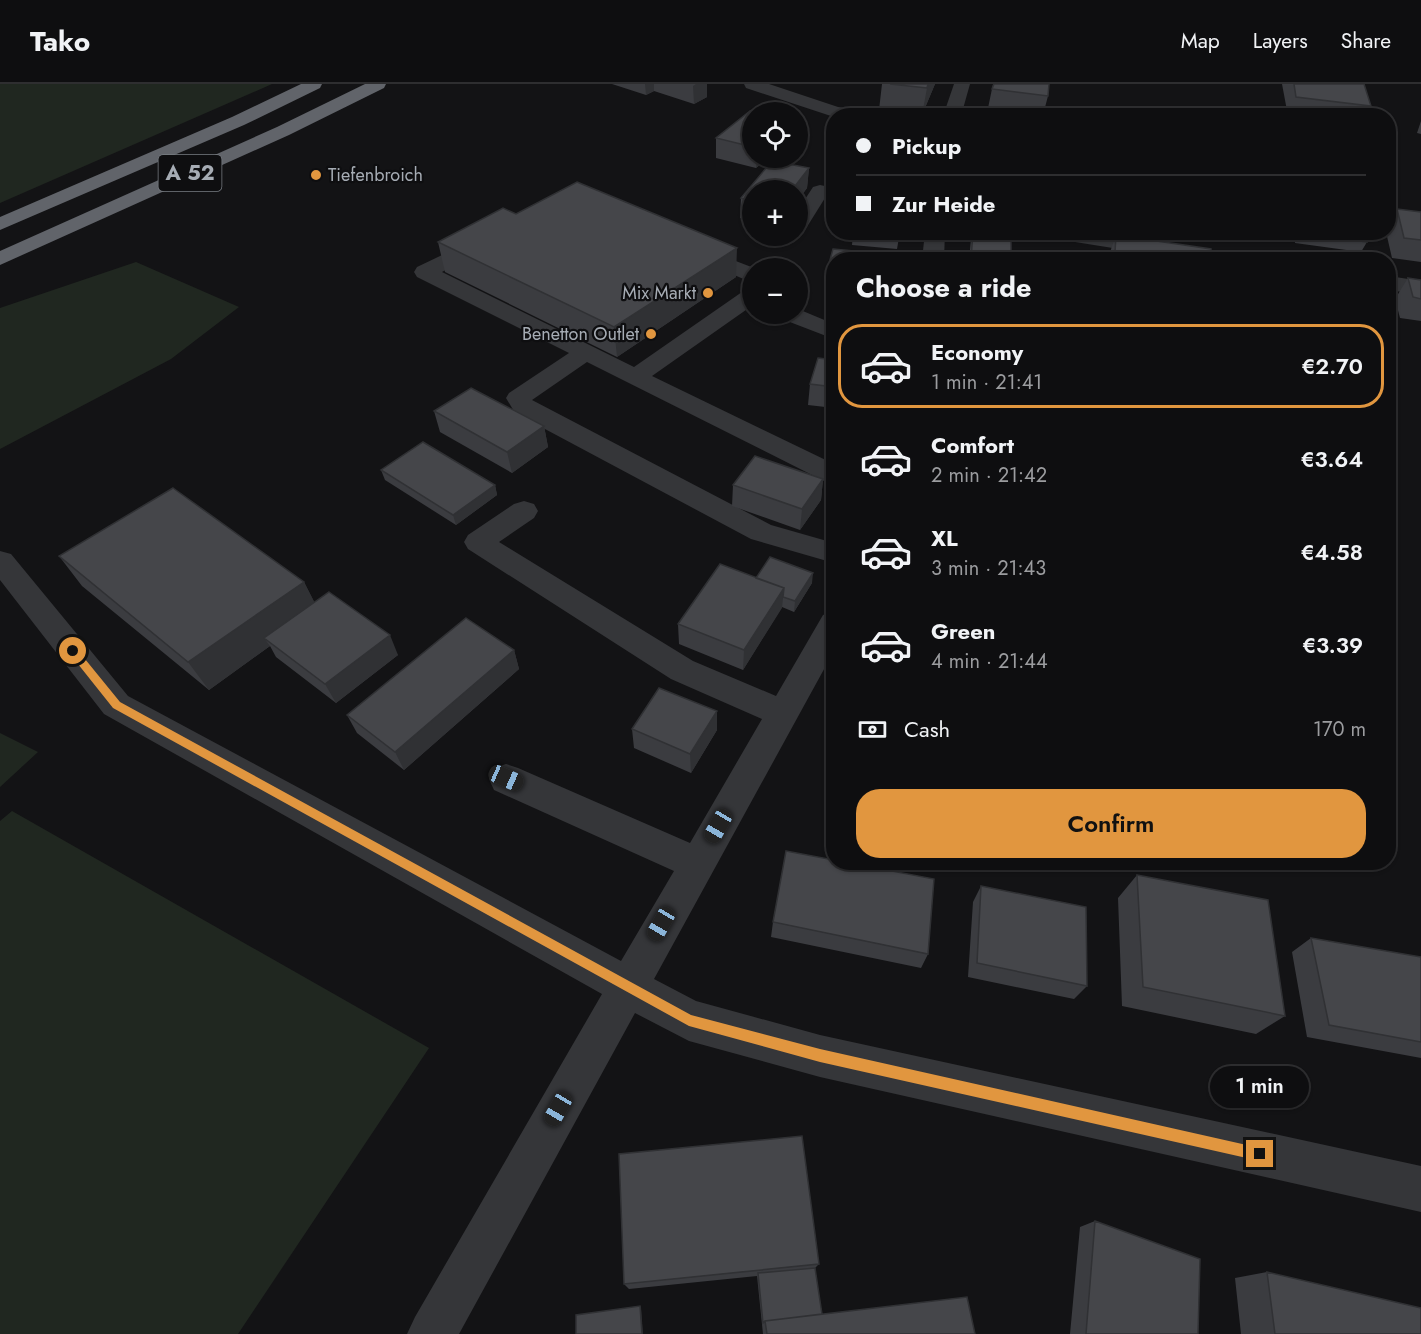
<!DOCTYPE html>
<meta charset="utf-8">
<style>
:root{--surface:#0e0e10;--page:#171719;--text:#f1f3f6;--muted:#9b9c9f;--line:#2e2e30;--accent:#e1963f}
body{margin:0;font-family:Jost,sans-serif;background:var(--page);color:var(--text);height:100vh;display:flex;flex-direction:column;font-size:22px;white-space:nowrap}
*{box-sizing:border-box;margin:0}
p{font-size:20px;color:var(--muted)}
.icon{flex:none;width:33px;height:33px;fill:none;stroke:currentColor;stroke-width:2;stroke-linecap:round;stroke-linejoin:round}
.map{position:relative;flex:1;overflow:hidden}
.side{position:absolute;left:826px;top:168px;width:570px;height:618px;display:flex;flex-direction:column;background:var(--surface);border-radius:24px;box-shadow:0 2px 4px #0004,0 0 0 2px var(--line)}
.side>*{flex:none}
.guide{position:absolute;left:826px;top:24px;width:570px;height:132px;border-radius:24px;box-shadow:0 2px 4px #0004,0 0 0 2px var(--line);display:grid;align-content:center;height:132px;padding:0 30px;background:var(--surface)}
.fabs{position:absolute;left:742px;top:18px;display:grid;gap:12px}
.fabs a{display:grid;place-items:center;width:66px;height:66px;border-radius:50%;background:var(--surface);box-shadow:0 2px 4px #0004,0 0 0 2px var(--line);font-size:30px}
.end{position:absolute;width:27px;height:27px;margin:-14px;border:8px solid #e1963f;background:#111;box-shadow:0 0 0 3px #111}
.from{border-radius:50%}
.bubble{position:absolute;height:42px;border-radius:21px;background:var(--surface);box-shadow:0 2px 4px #0004,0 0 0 2px var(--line);font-size:20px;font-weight:600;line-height:42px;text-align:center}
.car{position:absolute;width:18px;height:36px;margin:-18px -9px;border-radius:8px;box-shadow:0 0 4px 2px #0007;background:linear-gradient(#222 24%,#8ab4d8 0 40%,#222 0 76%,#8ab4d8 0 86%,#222 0)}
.guide b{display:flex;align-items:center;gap:21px;height:57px;font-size:22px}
.guide b+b{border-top:2px solid var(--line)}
.guide i{width:15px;height:15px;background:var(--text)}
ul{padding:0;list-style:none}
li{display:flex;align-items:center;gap:18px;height:84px;margin:0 12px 9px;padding:0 18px;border:3px solid transparent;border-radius:24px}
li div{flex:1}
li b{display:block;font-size:22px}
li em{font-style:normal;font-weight:600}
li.active{border-color:var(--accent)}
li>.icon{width:54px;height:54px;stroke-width:1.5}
h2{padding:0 30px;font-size:27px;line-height:72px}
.pay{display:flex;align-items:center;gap:15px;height:66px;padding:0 30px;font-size:22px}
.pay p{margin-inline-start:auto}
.primary-button{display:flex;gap:12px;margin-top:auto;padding:12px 30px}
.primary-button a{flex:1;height:69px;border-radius:24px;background:var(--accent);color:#111;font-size:24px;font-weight:600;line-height:69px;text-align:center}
header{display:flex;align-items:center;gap:36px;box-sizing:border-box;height:84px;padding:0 30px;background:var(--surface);border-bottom:2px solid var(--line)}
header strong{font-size:28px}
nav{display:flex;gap:33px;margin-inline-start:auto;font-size:21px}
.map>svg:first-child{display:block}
.green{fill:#202720}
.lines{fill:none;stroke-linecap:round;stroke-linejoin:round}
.minor{fill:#353639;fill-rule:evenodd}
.highway{fill:#61646a;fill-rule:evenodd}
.wall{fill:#3b3c40}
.shaded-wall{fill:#303134}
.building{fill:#45464a;stroke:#303134;stroke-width:1.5}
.route{fill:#e1963f}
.poi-dot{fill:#e1963f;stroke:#0e0e10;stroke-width:2}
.labels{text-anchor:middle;stroke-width:4.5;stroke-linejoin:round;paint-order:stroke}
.far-poi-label{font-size:18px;fill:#a6acb4;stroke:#0e0e10;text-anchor:end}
.shield{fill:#0e0e10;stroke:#787d83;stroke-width:1.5}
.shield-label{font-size:21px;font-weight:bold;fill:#a6acb4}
</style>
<header>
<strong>Tako</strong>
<nav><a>Map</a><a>Layers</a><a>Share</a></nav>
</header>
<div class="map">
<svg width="1421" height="1250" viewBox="0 0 1421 1250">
<rect width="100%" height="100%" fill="#131315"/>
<path class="green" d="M 0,0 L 272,0 L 0,119 Z
M 136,178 L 239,223 L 171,275 L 0,365 L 0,224 Z
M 0,649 L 38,668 L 0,703 Z
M 12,727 L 429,964 L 238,1250 L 0,1250 L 0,737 Z"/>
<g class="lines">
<path class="minor" d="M 744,0 L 769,0 L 838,23 L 872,27 L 880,32 L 834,33 L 746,4 Z
M 954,0 L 970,0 L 961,32 L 943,32 Z
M 820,101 L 834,104 L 834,116 L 825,114 L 805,146 L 798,148 L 798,126 L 813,103 Z
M 925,148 L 945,148 L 944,176 L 922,176 Z
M 1040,148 L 1094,148 L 1232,170 L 1240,171 L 1242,176 L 1188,176 L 1050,154 L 1043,152 Z
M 482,152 L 489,154 L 492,158 L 489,162 L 442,188 L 634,283 L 742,208 L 753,207 L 753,221 L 652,292 L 834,380 L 834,400 L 824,397 L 587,278 L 532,316 L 771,441 L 834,459 L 834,479 L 751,455 L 515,329 L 506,314 L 509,309 L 569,269 L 417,193 L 414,188 L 417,183 Z
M 694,161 L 754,184 L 753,199 L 687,171 L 683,167 L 687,163 Z
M 1389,192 L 1421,197 L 1421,211 L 1389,206 Z
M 798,225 L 834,240 L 834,255 L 782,235 L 779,230 L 798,230 Z
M 524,417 L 534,420 L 538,427 L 534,434 L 499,458 L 693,577 L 776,612 L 823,531 L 834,527 L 834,567 L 654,895 L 696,917 L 820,951 L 1421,1082 L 1421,1128 L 820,993 L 689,957 L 635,929 L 459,1250 L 407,1250 L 415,1233 L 602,910 L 104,630 L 0,496 L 0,467 L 11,470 L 128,612 L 621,877 L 674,787 L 494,706 L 489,695 L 494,684 L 506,680 L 518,684 L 690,759 L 762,635 L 671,595 L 468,465 L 464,458 L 468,451 L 514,420 Z"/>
<path class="highway" d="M 301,0 L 322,0 L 320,4 L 244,41 L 0,146 L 0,133 L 232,33 Z
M 365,0 L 386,0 L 384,4 L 289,51 L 0,181 L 0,167 L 277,43 Z"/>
</g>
<path class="wall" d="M 612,0 L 707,0 L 707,13 L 694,20 L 654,7 L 646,11 Z
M 882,0 L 935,0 L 922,31 L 879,26 Z
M 993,0 L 1048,12 L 1043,31 L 988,24 Z
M 1282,0 L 1364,0 L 1371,22 L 1366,32 L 1288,32 Z
M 763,23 L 787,28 L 753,28 L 753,74 L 768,74 L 756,84 L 716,74 L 716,54 L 750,27 L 757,28 Z
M 1421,37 L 1421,50 L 1417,49 Z
M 772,77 L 809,84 L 807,104 L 798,116 L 798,106 L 753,106 L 753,137 L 740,134 L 741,114 Z
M 1397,125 L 1421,128 L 1421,178 L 1392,174 L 1386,148 L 1389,148 L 1389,139 Z
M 516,130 L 736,193 L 617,273 L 445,188 L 438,158 Z
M 853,148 L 900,148 L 897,165 L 852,161 Z
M 972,148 L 1011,148 L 1011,176 L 969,176 L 971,155 Z
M 1205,148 L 1275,148 L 1271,158 Z
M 1294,148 L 1365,148 L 1367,158 L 1361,168 L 1295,159 Z
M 1116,151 L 1211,176 L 1109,176 L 1109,171 Z
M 830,176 L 834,176 L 834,198 L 828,197 Z
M 1408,194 L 1421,196 L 1421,237 L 1400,234 L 1395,215 Z
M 834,276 L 834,324 L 808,321 L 810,300 Z
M 434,327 L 544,342 L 548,363 L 512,389 L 440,348 Z
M 381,386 L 495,401 L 497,411 L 456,441 L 385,396 Z
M 823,395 L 821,416 L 800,446 L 732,422 L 733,401 Z
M 59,472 L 304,498 L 314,518 L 398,571 L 336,619 L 276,573 L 270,562 L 209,606 L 82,502 Z
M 756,494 L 812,499 L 794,528 L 782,523 L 743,586 L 679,560 L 678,540 Z
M 514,566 L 519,585 L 404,686 L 357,649 L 347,631 Z
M 632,645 L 717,646 L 691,689 L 634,664 Z
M 1137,791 L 1285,932 L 1256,950 L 1122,922 L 1118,814 Z
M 981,802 L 1087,902 L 1074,915 L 968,893 L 973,818 Z
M 773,838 L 928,870 L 921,884 L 771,853 Z
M 1311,854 L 1421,873 L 1421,974 L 1307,953 L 1292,868 Z
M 1095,1137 L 1198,1250 L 1070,1250 L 1080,1143 Z
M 819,1180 L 815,1184 L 822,1230 L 975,1250 L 763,1250 L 757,1192 L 629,1205 L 624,1200 Z
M 1267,1188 L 1421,1250 L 1241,1250 L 1235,1194 Z"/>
<path class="shaded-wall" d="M 645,0 L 654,0 L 654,7 L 646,11 Z
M 696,0 L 707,0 L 707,13 L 694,20 L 693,2 Z
M 928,0 L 935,0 L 922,31 L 927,4 Z
M 802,32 L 800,51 L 798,53 L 798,35 Z
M 757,74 L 768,74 L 756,84 Z
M 809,84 L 807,104 L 798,116 L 798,106 L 792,106 Z
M 737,164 L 736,193 L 617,273 L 614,243 Z
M 544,342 L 548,363 L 512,389 L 507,368 Z
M 823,395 L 821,416 L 800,446 L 802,425 Z
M 495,401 L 497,411 L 456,441 L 453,431 Z
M 813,489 L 812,499 L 794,528 L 795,517 Z
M 304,498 L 319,527 L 264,554 L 270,562 L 209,606 L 188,578 Z
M 784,504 L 782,524 L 743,586 L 744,566 Z
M 390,551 L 398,571 L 336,619 L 325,600 Z
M 514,566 L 519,585 L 404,686 L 395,668 Z
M 717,627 L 717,646 L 691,689 L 690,670 Z
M 640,1222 L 641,1223 L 643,1250 L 642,1250 Z"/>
<path class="building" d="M 890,0 L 928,0 L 927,4 Z
M 994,0 L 1049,0 L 1048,12 L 992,5 Z
M 1294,0 L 1364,0 L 1371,22 L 1296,13 Z
M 763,23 L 787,28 L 753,28 L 753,63 L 716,54 L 750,27 L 757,28 Z
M 772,77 L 809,84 L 792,106 L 753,106 L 753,117 L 741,114 Z
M 577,98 L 737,164 L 614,243 L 438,158 L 503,124 L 516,130 Z
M 1397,125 L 1421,128 L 1421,156 L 1404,154 Z
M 973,148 L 1011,148 L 1011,176 L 971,176 Z
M 1302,148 L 1365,148 L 1367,158 Z
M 1116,151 L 1211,165 L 1211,176 L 1167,176 L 1115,168 Z
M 833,165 L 896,171 L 895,176 L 834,176 L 834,177 L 830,176 Z
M 1252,170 L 1287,176 L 1252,176 Z
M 1408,194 L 1421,196 L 1421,215 L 1413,213 Z
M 818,274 L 834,276 L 834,303 L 810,300 Z
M 471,304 L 544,342 L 507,368 L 434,327 Z
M 423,358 L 495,401 L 453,431 L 381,386 Z
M 755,372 L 823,395 L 802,425 L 733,401 Z
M 173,404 L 304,498 L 188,578 L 59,472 Z
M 770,473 L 813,489 L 795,517 L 783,513 L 784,504 L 756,494 Z
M 720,480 L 784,504 L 744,566 L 678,540 Z
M 329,508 L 390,551 L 325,600 L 264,554 Z
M 466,534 L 514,566 L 395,668 L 347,631 Z
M 659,604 L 717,627 L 690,670 L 632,645 Z
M 786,767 L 834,776 L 834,778 L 845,778 L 934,795 L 928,870 L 773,838 Z
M 1137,791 L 1268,816 L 1285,932 L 1143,903 Z
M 981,802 L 1086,823 L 1087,902 L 977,879 Z
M 1311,854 L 1421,873 L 1421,958 L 1329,941 Z
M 802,1052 L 819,1180 L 624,1200 L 619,1070 Z
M 1095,1137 L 1200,1175 L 1198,1250 L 1086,1250 Z
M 815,1184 L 822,1230 L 765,1237 L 763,1239 L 758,1189 Z
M 1267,1188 L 1421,1224 L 1421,1250 L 1275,1250 Z
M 967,1213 L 975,1250 L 767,1250 L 765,1237 Z
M 640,1222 L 642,1250 L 576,1250 L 576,1231 Z"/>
<path class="route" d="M 73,563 L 76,564 L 120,618 L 691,931 L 820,965 L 1260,1064 L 1265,1065 L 1267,1070 L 1265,1075 L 1260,1077 L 820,978 L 689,942 L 113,624 L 70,570 L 70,564 Z"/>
<g class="poi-dot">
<circle cx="316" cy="91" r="6"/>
<circle cx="708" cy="209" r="6"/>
<circle cx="651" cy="250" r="6"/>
</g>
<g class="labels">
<g class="far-poi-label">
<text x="328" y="97" text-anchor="start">Tiefenbroich</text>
<text x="696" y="215">Mix Markt</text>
<text x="639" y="256">Benetton Outlet</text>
</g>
<rect class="shield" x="158.5" y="71" width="63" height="36" rx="4.5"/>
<g class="shield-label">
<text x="190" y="96">A 52</text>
</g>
</g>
</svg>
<div class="fabs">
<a><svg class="icon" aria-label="locate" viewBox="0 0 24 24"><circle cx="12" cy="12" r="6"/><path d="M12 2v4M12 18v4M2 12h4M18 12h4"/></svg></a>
<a>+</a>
<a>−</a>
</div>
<i class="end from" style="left:73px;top:567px"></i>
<i class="end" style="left:1260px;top:1070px"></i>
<div class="bubble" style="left:1210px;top:982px;width:99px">1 min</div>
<i class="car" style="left:506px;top:694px;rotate:114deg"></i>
<i class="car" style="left:718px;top:742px;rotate:210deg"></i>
<i class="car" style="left:661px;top:840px;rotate:210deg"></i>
<i class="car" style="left:558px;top:1025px;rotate:210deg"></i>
<div class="guide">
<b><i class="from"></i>Pickup</b>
<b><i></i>Zur Heide</b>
</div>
<section class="side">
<h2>Choose a ride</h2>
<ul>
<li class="active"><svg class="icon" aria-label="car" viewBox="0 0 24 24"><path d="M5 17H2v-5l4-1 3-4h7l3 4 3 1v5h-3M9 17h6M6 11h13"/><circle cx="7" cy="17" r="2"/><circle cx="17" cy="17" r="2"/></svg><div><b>Economy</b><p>1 min · 21:41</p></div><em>€2.70</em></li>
<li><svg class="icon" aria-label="car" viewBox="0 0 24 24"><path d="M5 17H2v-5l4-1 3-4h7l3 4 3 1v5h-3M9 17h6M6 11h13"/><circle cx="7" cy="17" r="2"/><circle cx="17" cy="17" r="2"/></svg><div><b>Comfort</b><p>2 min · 21:42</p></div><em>€3.64</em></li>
<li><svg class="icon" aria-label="car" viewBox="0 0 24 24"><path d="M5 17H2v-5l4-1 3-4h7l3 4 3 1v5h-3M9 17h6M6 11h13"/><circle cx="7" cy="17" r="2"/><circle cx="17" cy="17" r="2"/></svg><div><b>XL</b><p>3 min · 21:43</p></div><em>€4.58</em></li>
<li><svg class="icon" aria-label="car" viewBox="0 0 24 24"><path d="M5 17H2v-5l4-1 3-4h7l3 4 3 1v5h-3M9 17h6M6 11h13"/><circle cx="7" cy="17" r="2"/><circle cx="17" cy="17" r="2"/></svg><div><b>Green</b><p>4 min · 21:44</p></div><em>€3.39</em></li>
</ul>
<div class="pay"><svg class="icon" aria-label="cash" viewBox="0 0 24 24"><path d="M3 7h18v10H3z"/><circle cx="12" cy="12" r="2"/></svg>Cash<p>170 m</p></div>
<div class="primary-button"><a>Confirm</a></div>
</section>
</div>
